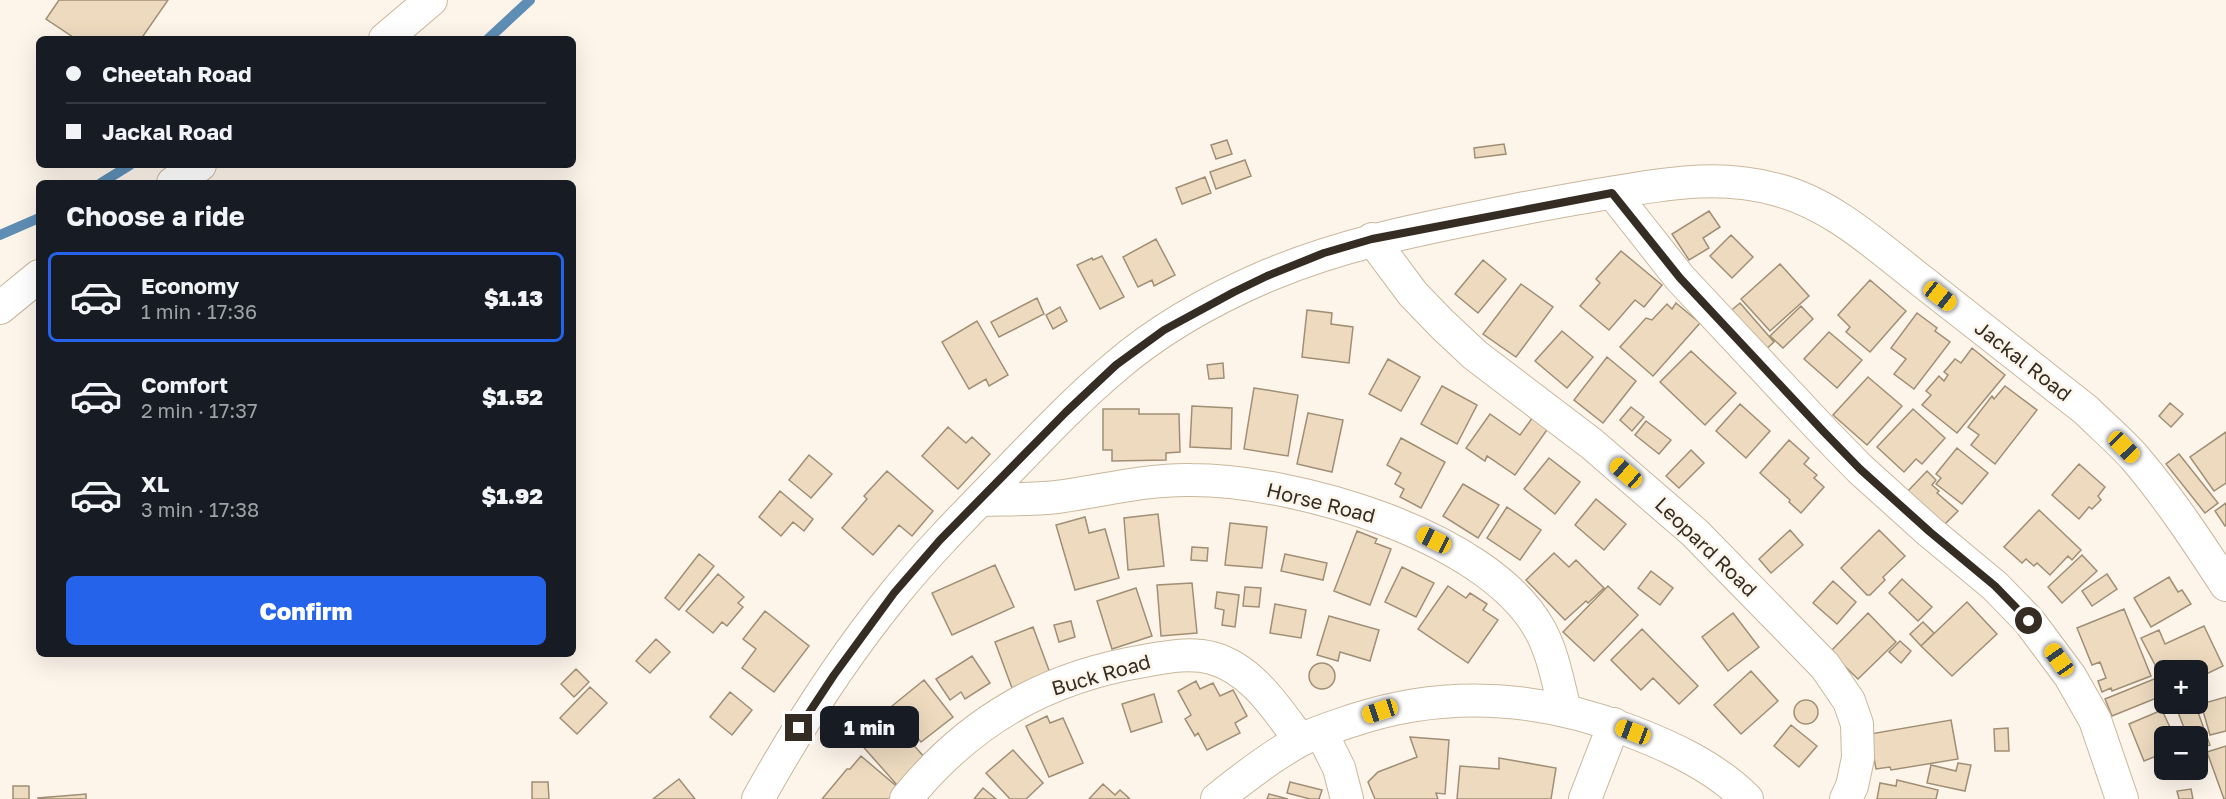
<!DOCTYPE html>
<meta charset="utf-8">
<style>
:root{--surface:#171b24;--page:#20242c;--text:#f1f3f6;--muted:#9ea1a6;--line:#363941;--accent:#2563eb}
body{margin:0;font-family:"Golos Text",sans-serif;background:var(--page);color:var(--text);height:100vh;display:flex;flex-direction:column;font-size:22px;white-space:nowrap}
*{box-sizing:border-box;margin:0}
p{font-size:20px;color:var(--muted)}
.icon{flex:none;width:33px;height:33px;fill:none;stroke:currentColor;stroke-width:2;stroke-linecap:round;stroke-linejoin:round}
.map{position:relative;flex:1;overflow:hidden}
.side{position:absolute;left:36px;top:180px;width:540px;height:477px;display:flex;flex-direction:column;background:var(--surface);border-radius:9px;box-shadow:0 6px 24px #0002}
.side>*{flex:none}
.guide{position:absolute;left:36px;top:36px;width:540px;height:132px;border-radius:9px;box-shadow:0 6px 24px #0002;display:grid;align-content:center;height:132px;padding:0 30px;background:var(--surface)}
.fabs{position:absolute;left:2154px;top:660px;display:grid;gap:12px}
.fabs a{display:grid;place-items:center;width:54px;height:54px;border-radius:9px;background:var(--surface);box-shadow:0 6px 24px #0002;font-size:30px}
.end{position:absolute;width:27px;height:27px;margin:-14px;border:8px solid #352d23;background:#fff;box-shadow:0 0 0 3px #fff}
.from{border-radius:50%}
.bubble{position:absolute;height:42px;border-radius:9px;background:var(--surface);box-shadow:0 6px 24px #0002;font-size:20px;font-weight:800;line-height:42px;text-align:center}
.car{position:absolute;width:18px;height:36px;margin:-18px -9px;border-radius:8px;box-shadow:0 0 4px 2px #0007;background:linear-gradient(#f5c518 24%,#345 0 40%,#f5c518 0 76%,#345 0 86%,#f5c518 0)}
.guide b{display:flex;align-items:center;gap:21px;height:57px;font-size:22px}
.guide b+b{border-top:2px solid var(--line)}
.guide i{width:15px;height:15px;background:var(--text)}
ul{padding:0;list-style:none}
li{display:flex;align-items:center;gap:18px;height:90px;margin:0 12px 9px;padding:0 18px;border:3px solid transparent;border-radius:9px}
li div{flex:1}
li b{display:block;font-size:22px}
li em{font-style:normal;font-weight:800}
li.active{border-color:var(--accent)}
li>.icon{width:54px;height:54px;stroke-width:1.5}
h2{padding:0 30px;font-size:27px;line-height:72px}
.button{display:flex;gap:12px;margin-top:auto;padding:12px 30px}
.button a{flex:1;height:69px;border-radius:9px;background:var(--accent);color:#fff;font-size:24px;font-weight:800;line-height:69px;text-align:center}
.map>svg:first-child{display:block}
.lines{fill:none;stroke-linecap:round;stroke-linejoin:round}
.stream{stroke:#5e8eb4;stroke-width:10}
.building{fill:#eddabf;stroke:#a08e75;stroke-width:1.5}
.street-casing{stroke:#cab79d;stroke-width:34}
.street{stroke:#fff;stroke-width:32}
.route{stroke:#352d23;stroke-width:8}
.labels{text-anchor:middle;stroke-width:5;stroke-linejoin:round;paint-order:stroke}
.street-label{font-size:20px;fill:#352d23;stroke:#fdf5ea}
</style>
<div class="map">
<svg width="2226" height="799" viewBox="0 0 2226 799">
<rect width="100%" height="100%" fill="#fdf5ea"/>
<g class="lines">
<path class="stream" d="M 488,39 L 530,0
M 101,183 L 130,165
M 0,235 L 39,218"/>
</g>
<path class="building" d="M 59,0 L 168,0 L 141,39 L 76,39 L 46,19 Z
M 1227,140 L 1232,154 L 1216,159 L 1211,145 Z
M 1504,144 L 1506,154 L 1475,158 L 1474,148 Z
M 1245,160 L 1251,176 L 1216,189 L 1210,172 Z
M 1205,177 L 1211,193 L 1182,204 L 1176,188 Z
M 1709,211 L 1720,227 L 1703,238 L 1709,248 L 1689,260 L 1672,234 Z
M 1731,235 L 1753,257 L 1732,278 L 1710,256 Z
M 1156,239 L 1175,275 L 1154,286 L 1152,280 L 1138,287 L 1123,257 Z
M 1621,251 L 1662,285 L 1644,307 L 1635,300 L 1609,330 L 1580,306 L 1600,283 L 1596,279 Z
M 1102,256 L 1124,297 L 1100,309 L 1077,265 L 1092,258 L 1093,260 Z
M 1483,260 L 1506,279 L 1478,313 L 1455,294 Z
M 1780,264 L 1809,296 L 1770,331 L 1741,299 Z
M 1870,280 L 1906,311 L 1870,352 L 1846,332 L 1850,327 L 1838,315 Z
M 1521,284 L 1553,307 L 1516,357 L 1483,334 Z
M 1037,298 L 1044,314 L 999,337 L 991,322 Z
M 1676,303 L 1700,323 L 1653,376 L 1620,347 L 1646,318 L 1652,320 L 1667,304 L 1672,309 Z
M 1740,303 L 1774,342 L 1761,354 L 1727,314 Z
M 1801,306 L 1813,319 L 1783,348 L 1770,336 Z
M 1060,307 L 1067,321 L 1053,329 L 1046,315 Z
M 1307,310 L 1332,313 L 1331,324 L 1353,327 L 1349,363 L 1302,357 Z
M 1917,313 L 1937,328 L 1935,331 L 1950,342 L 1914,389 L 1894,374 L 1906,359 L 1891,348 Z
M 977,321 L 1008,375 L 989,386 L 986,379 L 969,389 L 942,342 Z
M 1562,331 L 1593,357 L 1567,388 L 1535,361 Z
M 1829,332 L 1862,360 L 1837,388 L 1804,359 Z
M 1972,348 L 2005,375 L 1957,433 L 1922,405 L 1931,395 L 1926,391 L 1939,376 L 1944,381 L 1948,375 L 1944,372 L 1955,359 L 1961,363 Z
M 1691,351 L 1736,393 L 1705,425 L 1660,382 Z
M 1607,357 L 1636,381 L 1603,423 L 1574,400 Z
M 1388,359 L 1420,377 L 1401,411 L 1369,394 Z
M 1223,363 L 1224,378 L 1209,379 L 1207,365 Z
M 1868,377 L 1902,406 L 1867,445 L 1833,415 Z
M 1442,386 L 1477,405 L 1457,444 L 1421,424 Z
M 2005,386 L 2037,410 L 1995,464 L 1971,445 L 1979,435 L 1968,427 L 1992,396 L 1994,399 Z
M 1254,388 L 1298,395 L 1288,456 L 1244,449 Z
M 2170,403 L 2183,414 L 2171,427 L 2159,416 Z
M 1740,404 L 1770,431 L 1746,458 L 1716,431 Z
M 1192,406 L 1232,408 L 1231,449 L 1190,447 Z
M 1631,407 L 1644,417 L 1632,431 L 1620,420 Z
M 1103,409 L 1139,409 L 1139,414 L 1179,414 L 1180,452 L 1166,453 L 1166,460 L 1112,461 L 1112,450 L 1103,450 Z
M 1913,409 L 1945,438 L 1922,464 L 1916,459 L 1904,472 L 1877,447 Z
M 1308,413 L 1343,420 L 1332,472 L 1297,464 Z
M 1490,414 L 1520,435 L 1533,417 L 1549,427 L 1515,475 L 1487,456 L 1485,461 L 1466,448 Z
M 1646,421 L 1671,440 L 1659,454 L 1635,435 Z
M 948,427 L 966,443 L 972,437 L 990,454 L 958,489 L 922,456 Z
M 2226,432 L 2226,483 L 2214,491 L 2190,457 Z
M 1401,438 L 1445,462 L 1421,508 L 1400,497 L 1404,489 L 1395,484 L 1401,473 L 1387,465 Z
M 1789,440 L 1809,458 L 1804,464 L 1817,475 L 1814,478 L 1824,487 L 1801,513 L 1789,502 L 1790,500 L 1760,473 Z
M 1957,448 L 1988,473 L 1962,504 L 1936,484 L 1941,478 L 1936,474 Z
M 1691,450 L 1704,463 L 1679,488 L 1666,476 Z
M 2179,454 L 2218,503 L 2205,513 L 2166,464 Z
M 809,455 L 832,474 L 811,498 L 789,480 Z
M 1549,458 L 1580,482 L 1555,514 L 1524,489 Z
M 2079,464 L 2105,487 L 2098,496 L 2101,500 L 2092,509 L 2089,507 L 2079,519 L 2052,495 Z
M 887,471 L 933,511 L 912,536 L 899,525 L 873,555 L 842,528 L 867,499 L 864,496 Z
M 1927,471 L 1936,480 L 1932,485 L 1939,491 L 1937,493 L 1958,511 L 1944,525 L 1908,491 Z
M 1463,484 L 1499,505 L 1478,538 L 1443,516 Z
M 780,491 L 813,519 L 804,531 L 793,522 L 781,536 L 759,517 Z
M 1596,499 L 1626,524 L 1604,550 L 1575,525 Z
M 2226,503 L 2226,526 L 2225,526 L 2215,511 Z
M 1507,507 L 1541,530 L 1520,560 L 1487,538 Z
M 2039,510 L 2081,550 L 2072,560 L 2068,556 L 2050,575 L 2037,563 L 2034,566 L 2026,559 L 2022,563 L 2004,547 Z
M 1158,514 L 1164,566 L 1128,570 L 1124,518 Z
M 1085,517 L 1089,533 L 1105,529 L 1119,578 L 1075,590 L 1056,525 Z
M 1230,523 L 1267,527 L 1262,568 L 1225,565 Z
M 1790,530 L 1803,545 L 1771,573 L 1759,559 Z
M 1879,530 L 1905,556 L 1883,577 L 1885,580 L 1870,595 L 1867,595 L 1841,568 Z
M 1357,531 L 1377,539 L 1375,543 L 1391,549 L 1370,605 L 1334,591 Z
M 1192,547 L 1208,548 L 1207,561 L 1191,560 Z
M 1554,553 L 1569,567 L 1576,560 L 1604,588 L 1588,603 L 1586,601 L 1565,620 L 1526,580 Z
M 699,554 L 714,566 L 679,610 L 665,598 Z
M 1285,554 L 1327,563 L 1323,580 L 1281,571 Z
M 2082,555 L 2097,571 L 2062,603 L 2048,587 Z
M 995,565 L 1014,607 L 952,635 L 932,593 Z
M 1402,567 L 1434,583 L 1416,617 L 1385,602 Z
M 1651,571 L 1673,588 L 1660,605 L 1638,588 Z
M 718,574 L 744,597 L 738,603 L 743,607 L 727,626 L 722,622 L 713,633 L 686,611 Z
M 2107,574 L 2117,589 L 2092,606 L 2082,591 Z
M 2169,577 L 2178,592 L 2182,590 L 2191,604 L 2151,627 L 2134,598 Z
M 1902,579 L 1932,607 L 1918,621 L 1889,593 Z
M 1833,581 L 1856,602 L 1837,624 L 1813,603 Z
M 1192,583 L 1197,633 L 1161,636 L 1157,585 Z
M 1448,586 L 1466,598 L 1470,593 L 1487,604 L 1483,610 L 1498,620 L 1468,663 L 1418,629 Z
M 1608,586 L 1638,615 L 1594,661 L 1563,632 Z
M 1245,587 L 1261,588 L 1259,607 L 1243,606 Z
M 1136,588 L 1152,636 L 1112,649 L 1097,601 Z
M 1217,592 L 1239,595 L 1235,627 L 1222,625 L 1224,610 L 1215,608 Z
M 1967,602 L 1997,634 L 1952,676 L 1921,646 Z
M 1275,604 L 1306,610 L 1301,638 L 1270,633 Z
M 2124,609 L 2151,676 L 2112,691 L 2111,688 L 2102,692 L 2098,681 L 2106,678 L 2100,662 L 2092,665 L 2077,628 Z
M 765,611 L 809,646 L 774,692 L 742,668 L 756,649 L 743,639 Z
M 1733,613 L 1759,647 L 1728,671 L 1702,637 Z
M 1868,613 L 1896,642 L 1858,679 L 1830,652 Z
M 1329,616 L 1379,630 L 1370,661 L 1340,652 L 1338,661 L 1317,655 Z
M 1071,621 L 1075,637 L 1059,642 L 1054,625 Z
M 1923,622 L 1934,633 L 1921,646 L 1910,634 Z
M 2204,626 L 2223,666 L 2198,678 L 2198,670 L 2164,670 L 2164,682 L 2141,638 L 2159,630 L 2165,644 Z
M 1033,627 L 1050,673 L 1012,688 L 995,642 Z
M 1642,629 L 1698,686 L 1679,704 L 1653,678 L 1641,690 L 1611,660 Z
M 656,639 L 670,652 L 650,673 L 636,661 Z
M 1900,641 L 1911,651 L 1901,663 L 1889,652 Z
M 972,656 L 990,683 L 965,699 L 961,692 L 950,700 L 936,679 Z
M1309 676a13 13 0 1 1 26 0a13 13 0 1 1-26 0Z
M 576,669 L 589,682 L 574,697 L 561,684 Z
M 1751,671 L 1778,701 L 1741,734 L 1714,705 Z
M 2159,677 L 2164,695 L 2112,716 L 2105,699 Z
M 924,680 L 953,717 L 921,742 L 892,706 Z
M 1196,681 L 1200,689 L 1213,683 L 1220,696 L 1233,690 L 1247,716 L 1235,723 L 1240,733 L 1207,750 L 1198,733 L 1195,736 L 1185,719 L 1191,715 L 1178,691 Z
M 590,687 L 607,703 L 577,734 L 560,718 Z
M 730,692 L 752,710 L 732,735 L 710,717 Z
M 1154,694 L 1162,722 L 1131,732 L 1122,704 Z
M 2226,697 L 2226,731 L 2210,735 L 2201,704 Z
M1794 712a12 12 0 1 1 24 0a12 12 0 1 1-24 0Z
M 2175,704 L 2195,704 L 2210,745 L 2198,749 L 2198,736 L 2187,736 Z
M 882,710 L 926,759 L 897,785 L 859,742 L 869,733 L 863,727 Z
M 2162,710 L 2174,736 L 2164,736 L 2164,753 L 2144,761 L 2129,724 Z
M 1047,716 L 1050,723 L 1063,718 L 1083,763 L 1049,777 L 1026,726 Z
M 1951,720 L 1958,759 L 1891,770 L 1890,767 L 1876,769 L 1870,734 Z
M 1791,725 L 1817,746 L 1799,767 L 1774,746 Z
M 2008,728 L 2009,751 L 1995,751 L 1994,729 Z
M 1410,737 L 1449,740 L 1445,794 L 1436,793 L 1438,799 L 1375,799 L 1368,782 L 1378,772 L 1417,757 Z
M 2226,746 L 2226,799 L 2224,799 L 2207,752 Z
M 1013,750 L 1043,783 L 1026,799 L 1010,799 L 986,773 Z
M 861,756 L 901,790 L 895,799 L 822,799 L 847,769 L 850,769 Z
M 1499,758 L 1556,768 L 1551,799 L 1457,799 L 1460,766 L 1499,769 Z
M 1958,763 L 1971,765 L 1965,791 L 1927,783 L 1931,765 L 1956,771 Z
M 679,779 L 695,799 L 653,799 Z
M 1897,780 L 1938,790 L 1936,799 L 1877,799 L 1880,783 L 1896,786 Z
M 532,782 L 548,782 L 549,799 L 532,799 Z
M 1290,782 L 1322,790 L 1319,799 L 1310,799 L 1287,793 Z
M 1103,784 L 1115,795 L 1120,790 L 1130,799 L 1089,799 Z
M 13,786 L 29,786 L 29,799 L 13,799 Z
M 983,788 L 996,799 L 974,799 Z
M 2191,789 L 2193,799 L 2179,799 L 2177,791 Z
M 86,794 L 86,799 L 38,799 L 38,798 Z
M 1269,794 L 1288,799 L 1267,799 Z"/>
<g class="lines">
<defs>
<path id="street" d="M 385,39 L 431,0
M 173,183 L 200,165
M 1613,193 L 1680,278 L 1823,431 L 1860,469 L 1930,532 L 1995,586 L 2029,621 L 2070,676 L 2095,720 L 2122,799
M 1372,239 L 1413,294 L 1442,324 L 1475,355 L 1592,444 L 1695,533 L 1825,666 L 1849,701 L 1857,724 L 1858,758 L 1852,786 L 1846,799
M 0,308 L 39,276
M 980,500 C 1005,499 1031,500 1057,497 C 1102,491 1146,479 1191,480 C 1294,480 1485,534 1539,628 C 1553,652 1558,683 1565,710
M 1321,732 L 1339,768 L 1347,799
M 758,799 C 798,727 843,657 895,593 C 930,550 969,511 1007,472 C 1042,436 1076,400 1114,368 C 1159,329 1215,298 1269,275 C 1353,240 1437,226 1525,208 C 1557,202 1590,196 1622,191 C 1676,182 1724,175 1778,190 C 1834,205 1879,248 1923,282 C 1977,325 2032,367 2086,410 C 2102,426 2120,441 2135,458 C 2169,498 2198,542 2226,585
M 906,799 C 969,721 1046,677 1144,661 C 1166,657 1190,652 1212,658 C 1252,669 1277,709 1300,740
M 1217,799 C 1243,778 1270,757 1299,741 C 1316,732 1336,726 1354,720 C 1448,689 1539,696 1630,731 C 1672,747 1715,767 1747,799
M 1585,799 L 1614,724"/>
</defs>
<use href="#street" class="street-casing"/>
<use href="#street" class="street"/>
</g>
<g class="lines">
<path class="route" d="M 799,728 L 834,675 L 894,593 L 940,540 L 1066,412 L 1116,365 L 1164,330 L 1234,292 L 1267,276 L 1324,253 L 1372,239 L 1612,193 L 1680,278 L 1823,431 L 1860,469 L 1930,532 L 1995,586 L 2029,621"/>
</g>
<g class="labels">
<g class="street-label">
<text transform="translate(2023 361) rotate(38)" y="7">Jackal Road</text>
<text transform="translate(1321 503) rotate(14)" y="7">Horse Road</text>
<text transform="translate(1706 547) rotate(44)" y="7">Leopard Road</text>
<text transform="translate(1101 675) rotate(-16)" y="7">Buck Road</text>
</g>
</g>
</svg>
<div class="fabs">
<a>+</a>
<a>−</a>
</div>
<i class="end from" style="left:2029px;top:621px"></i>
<i class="end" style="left:799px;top:728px"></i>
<div class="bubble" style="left:820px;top:706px;width:99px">1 min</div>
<i class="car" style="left:1940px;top:296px;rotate:128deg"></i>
<i class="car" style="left:2124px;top:447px;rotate:136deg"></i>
<i class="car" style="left:1626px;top:473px;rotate:311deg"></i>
<i class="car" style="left:1434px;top:540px;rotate:297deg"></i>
<i class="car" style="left:2059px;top:660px;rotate:325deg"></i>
<i class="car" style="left:1380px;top:711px;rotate:252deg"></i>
<i class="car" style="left:1633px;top:732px;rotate:291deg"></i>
<div class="guide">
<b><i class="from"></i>Cheetah Road</b>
<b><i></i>Jackal Road</b>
</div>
<section class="side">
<h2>Choose a ride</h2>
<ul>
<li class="active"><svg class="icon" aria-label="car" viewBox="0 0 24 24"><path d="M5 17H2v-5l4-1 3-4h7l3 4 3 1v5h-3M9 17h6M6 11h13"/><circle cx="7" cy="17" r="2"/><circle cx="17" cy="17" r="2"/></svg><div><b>Economy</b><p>1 min · 17:36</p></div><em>$1.13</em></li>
<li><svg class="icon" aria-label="car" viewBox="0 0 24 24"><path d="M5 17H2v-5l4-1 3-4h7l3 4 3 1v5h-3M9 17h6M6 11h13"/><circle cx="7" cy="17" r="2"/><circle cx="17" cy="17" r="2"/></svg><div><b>Comfort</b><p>2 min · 17:37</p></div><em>$1.52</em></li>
<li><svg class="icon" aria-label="car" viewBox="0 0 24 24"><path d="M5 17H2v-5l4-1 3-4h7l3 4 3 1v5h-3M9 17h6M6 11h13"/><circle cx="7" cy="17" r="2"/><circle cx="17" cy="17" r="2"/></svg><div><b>XL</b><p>3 min · 17:38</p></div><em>$1.92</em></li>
</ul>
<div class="button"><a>Confirm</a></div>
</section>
</div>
